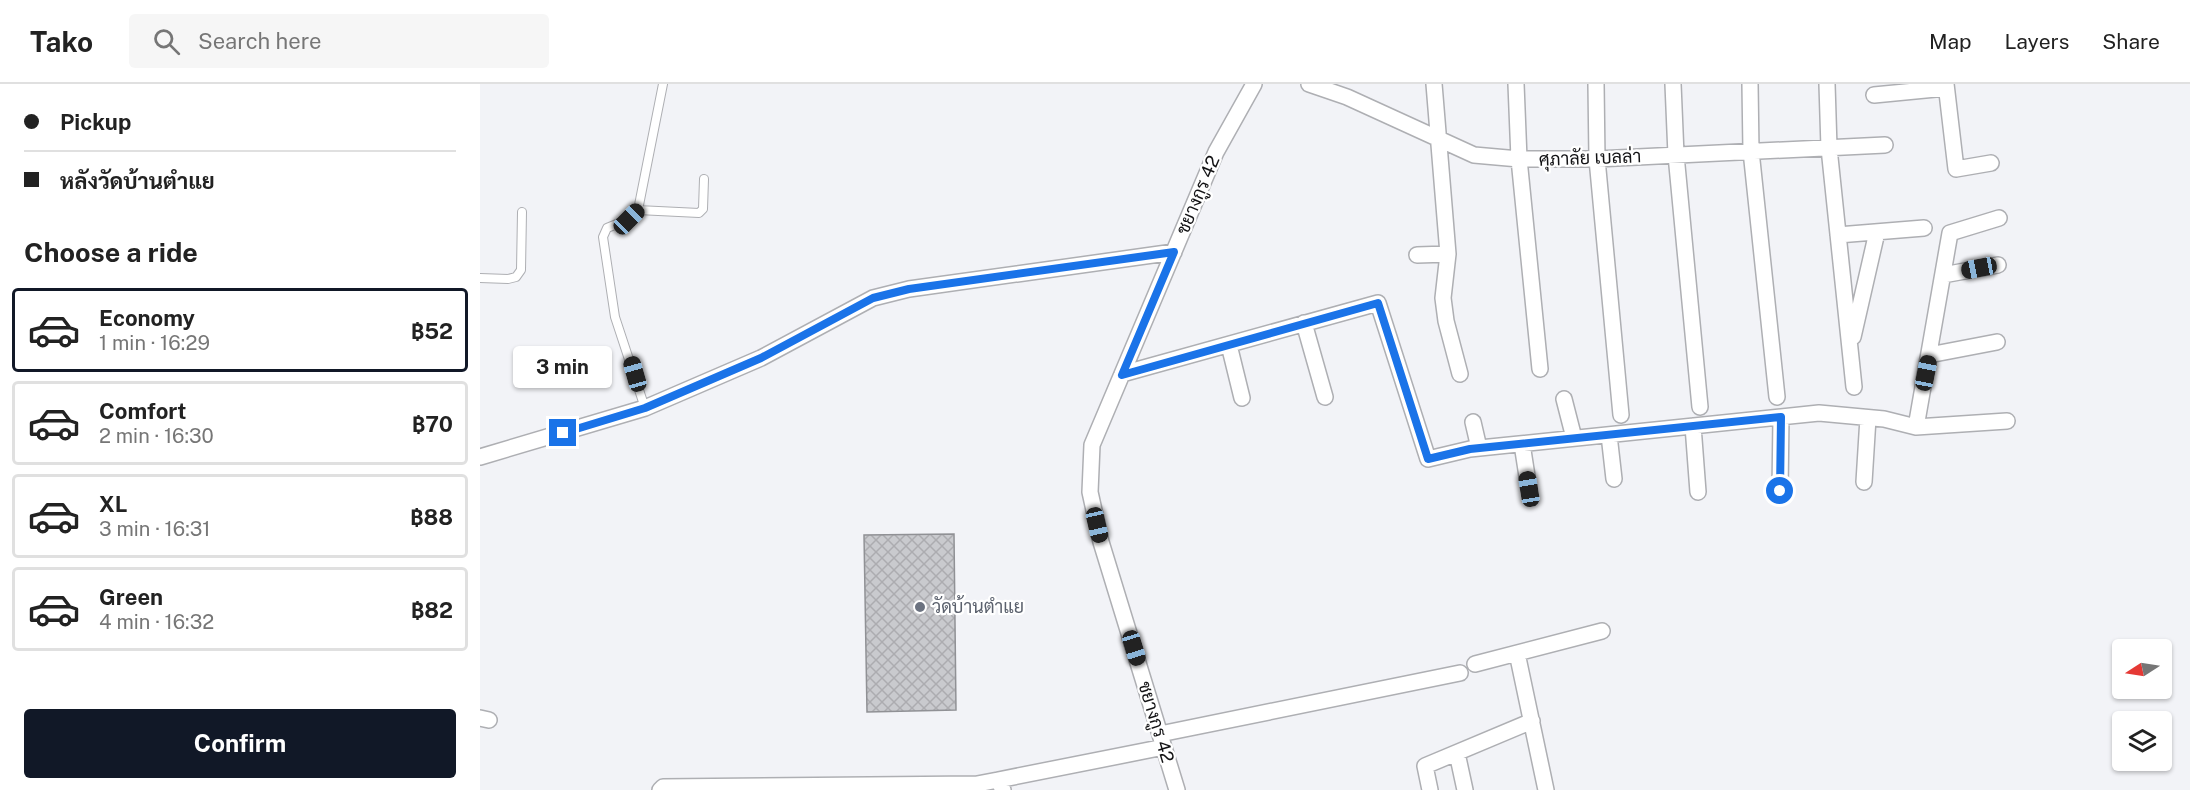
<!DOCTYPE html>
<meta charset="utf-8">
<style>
:root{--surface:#fff;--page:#f6f6f6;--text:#222;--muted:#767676;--line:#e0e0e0;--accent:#111827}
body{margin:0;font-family:"Public Sans",Sarabun,sans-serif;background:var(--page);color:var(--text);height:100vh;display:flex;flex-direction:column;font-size:22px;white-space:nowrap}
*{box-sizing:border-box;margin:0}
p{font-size:20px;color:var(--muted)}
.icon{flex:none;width:33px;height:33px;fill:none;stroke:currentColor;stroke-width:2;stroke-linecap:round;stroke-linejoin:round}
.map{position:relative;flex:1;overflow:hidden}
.details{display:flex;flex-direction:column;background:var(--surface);width:480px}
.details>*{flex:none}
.guide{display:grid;align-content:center;height:132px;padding:0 24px;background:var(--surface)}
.needle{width:39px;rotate:258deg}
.tools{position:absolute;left:1632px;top:555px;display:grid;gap:12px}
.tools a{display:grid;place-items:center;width:60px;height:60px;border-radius:6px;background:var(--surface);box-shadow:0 2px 4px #0004;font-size:30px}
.end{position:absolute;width:27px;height:27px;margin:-14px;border:8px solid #1a73e8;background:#fff;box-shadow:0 0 0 3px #fff}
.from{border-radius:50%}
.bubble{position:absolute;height:42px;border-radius:6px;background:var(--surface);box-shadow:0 2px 4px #0004;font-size:20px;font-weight:700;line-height:42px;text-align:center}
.car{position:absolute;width:18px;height:36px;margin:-18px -9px;border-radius:8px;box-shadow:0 0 4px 2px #0007;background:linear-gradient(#222 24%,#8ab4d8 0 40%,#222 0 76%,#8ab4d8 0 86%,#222 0)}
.guide b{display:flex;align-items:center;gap:21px;height:57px;font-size:22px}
.guide b+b{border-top:2px solid var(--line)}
.guide i{width:15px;height:15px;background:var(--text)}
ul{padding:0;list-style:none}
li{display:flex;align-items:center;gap:18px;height:84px;margin:0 12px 9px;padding:0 12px;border:3px solid var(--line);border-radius:6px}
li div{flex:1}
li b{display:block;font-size:22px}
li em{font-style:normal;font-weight:700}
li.selected{border-color:var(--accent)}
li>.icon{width:54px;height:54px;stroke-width:1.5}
h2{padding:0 24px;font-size:27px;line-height:72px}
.primary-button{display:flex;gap:12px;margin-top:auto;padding:12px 24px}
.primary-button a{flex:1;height:69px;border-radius:6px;background:var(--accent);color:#fff;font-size:24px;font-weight:700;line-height:69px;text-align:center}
header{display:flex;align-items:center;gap:36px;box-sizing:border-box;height:84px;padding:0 30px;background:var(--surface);border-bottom:2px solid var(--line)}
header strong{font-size:28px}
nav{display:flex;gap:33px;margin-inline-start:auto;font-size:21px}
.search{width:420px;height:54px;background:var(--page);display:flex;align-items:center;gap:15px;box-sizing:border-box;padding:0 21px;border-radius:6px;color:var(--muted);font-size:22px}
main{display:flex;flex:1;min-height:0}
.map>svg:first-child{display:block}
.building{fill:url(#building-cross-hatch);stroke:#909195;stroke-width:1.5}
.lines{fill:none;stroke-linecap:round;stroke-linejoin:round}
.lane-casing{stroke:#aeafb3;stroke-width:10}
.street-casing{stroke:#aeafb3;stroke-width:18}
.lane{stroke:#fff;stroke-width:8}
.street{stroke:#fff;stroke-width:15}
.route{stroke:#1a73e8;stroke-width:8}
.worship-dot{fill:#6b7280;stroke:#fff;stroke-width:2}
.labels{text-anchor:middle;stroke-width:4.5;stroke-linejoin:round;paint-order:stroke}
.street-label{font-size:18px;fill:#121214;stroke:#fff}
.worship-label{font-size:18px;fill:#5b616d;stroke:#fff;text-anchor:start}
</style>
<header>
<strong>Tako</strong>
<div class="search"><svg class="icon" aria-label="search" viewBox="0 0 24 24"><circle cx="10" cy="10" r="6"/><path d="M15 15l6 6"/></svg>Search here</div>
<nav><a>Map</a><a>Layers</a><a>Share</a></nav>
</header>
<main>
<section class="details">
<div class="guide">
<b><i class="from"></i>Pickup</b>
<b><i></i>หลังวัดบ้านตำแย</b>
</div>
<h2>Choose a ride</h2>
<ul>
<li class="selected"><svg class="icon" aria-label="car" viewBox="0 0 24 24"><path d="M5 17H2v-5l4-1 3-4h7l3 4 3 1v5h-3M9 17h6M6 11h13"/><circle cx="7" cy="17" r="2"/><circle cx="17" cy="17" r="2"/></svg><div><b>Economy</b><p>1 min · 16:29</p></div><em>฿52</em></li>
<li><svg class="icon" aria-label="car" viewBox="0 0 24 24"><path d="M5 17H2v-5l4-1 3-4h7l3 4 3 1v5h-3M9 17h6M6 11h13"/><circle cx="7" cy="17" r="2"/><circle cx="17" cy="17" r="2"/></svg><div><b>Comfort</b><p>2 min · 16:30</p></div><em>฿70</em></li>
<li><svg class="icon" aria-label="car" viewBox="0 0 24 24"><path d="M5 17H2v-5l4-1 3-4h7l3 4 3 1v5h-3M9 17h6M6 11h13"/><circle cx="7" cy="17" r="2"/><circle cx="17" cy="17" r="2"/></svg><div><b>XL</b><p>3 min · 16:31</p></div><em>฿88</em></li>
<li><svg class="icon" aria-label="car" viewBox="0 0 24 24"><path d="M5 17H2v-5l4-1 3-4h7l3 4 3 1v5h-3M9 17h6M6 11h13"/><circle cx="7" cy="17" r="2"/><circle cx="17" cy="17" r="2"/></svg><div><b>Green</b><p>4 min · 16:32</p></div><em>฿82</em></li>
</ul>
<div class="primary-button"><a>Confirm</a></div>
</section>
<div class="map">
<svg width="1710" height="706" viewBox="0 0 1710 706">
<defs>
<pattern id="building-cross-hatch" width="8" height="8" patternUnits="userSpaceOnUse" patternTransform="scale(1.5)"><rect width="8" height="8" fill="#c9cace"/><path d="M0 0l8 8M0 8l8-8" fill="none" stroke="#acacb0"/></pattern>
</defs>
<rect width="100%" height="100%" fill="#f2f3f7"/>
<path class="building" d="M 474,450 L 476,626 L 387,628 L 384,451 Z"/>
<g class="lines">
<defs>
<path id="lane" d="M 158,126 L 219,129 L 223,125 L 224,95
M 0,194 L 28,195 L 36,193 L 41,186 L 42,128
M 165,324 L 135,233 L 123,153 L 127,144 L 149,135 L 158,126 L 183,0"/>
<path id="street" d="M 829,0 L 867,13 L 994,71 L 1039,75 L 1117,75 L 1405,61
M 954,0 L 968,170 L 963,214 L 966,237 L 980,290
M 1036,0 L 1039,75 L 1060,285
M 1116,0 L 1117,75 L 1141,331
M 1193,0 L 1196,71 L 1220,323
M 1270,0 L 1271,67 L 1297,313
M 1347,0 L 1349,64 L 1374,303
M 1466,0 L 1476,85 L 1511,79
M 1394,11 L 1466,4
M 1358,151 L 1444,144
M 937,171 L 968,170
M 1463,191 L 1518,181
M 824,239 L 845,313
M 1373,253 L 1397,148
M 749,261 L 762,314
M 1449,271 L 1517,258
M 642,290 L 898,219 L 948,375 L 990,365 L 1339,329 L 1404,335 L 1436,343 L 1527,337
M 1084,315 L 1094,354
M 993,338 L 999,364
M 1213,342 L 1218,408
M 1436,343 L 1470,149 L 1519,134
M 1129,351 L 1134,395
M 1042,360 L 1049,405
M 0,373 L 165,324 L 281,274 L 393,214 L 429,205 L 694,168
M 1384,398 L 1388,334
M 1300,407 L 1301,333
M 1037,569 L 1066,706
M 995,580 L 1122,547
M 0,634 L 9,636
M 680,650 L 980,589
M 977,669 L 985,706
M 518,696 L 684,663
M 180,706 L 183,703 L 497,700 L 518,696 L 523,706
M 697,706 L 621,458 L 610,408 L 612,361 L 736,68 L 774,0
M 950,706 L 945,682 L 1052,637"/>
</defs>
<use href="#lane" class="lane-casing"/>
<use href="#street" class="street-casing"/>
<use href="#lane" class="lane"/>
<use href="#street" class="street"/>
</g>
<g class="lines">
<path class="route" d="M 83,349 L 165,324 L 281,274 L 393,214 L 429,205 L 694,168 L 642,291 L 898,219 L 948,375 L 990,365 L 1301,333 L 1300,407"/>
</g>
<circle class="worship-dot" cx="440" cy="523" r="6"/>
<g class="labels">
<g class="street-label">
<text transform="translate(1110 74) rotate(-2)" y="6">ศุภาลัย เบลล่า</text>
<text transform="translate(718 111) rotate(-67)" y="6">ชยางกูร 42</text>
<text transform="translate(676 638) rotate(73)" y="6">ชยางกูร 42</text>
</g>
<g class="worship-label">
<text x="452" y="529">วัดบ้านตำแย</text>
</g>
</g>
</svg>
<div class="tools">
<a><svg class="needle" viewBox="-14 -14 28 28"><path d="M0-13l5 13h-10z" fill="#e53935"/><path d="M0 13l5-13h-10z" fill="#767676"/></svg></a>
<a><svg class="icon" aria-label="layers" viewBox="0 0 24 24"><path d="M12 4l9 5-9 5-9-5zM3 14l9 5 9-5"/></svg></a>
</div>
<i class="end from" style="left:1300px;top:407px"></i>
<i class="end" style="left:83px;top:349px"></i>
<div class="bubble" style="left:33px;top:262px;width:99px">3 min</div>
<i class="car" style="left:149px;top:135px;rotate:45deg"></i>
<i class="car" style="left:1499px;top:184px;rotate:259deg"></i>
<i class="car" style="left:1446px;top:289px;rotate:11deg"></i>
<i class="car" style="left:155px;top:290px;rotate:344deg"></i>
<i class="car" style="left:1049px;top:405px;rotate:351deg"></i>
<i class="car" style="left:617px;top:441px;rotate:167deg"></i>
<i class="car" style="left:654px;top:564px;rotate:163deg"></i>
</div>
</main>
